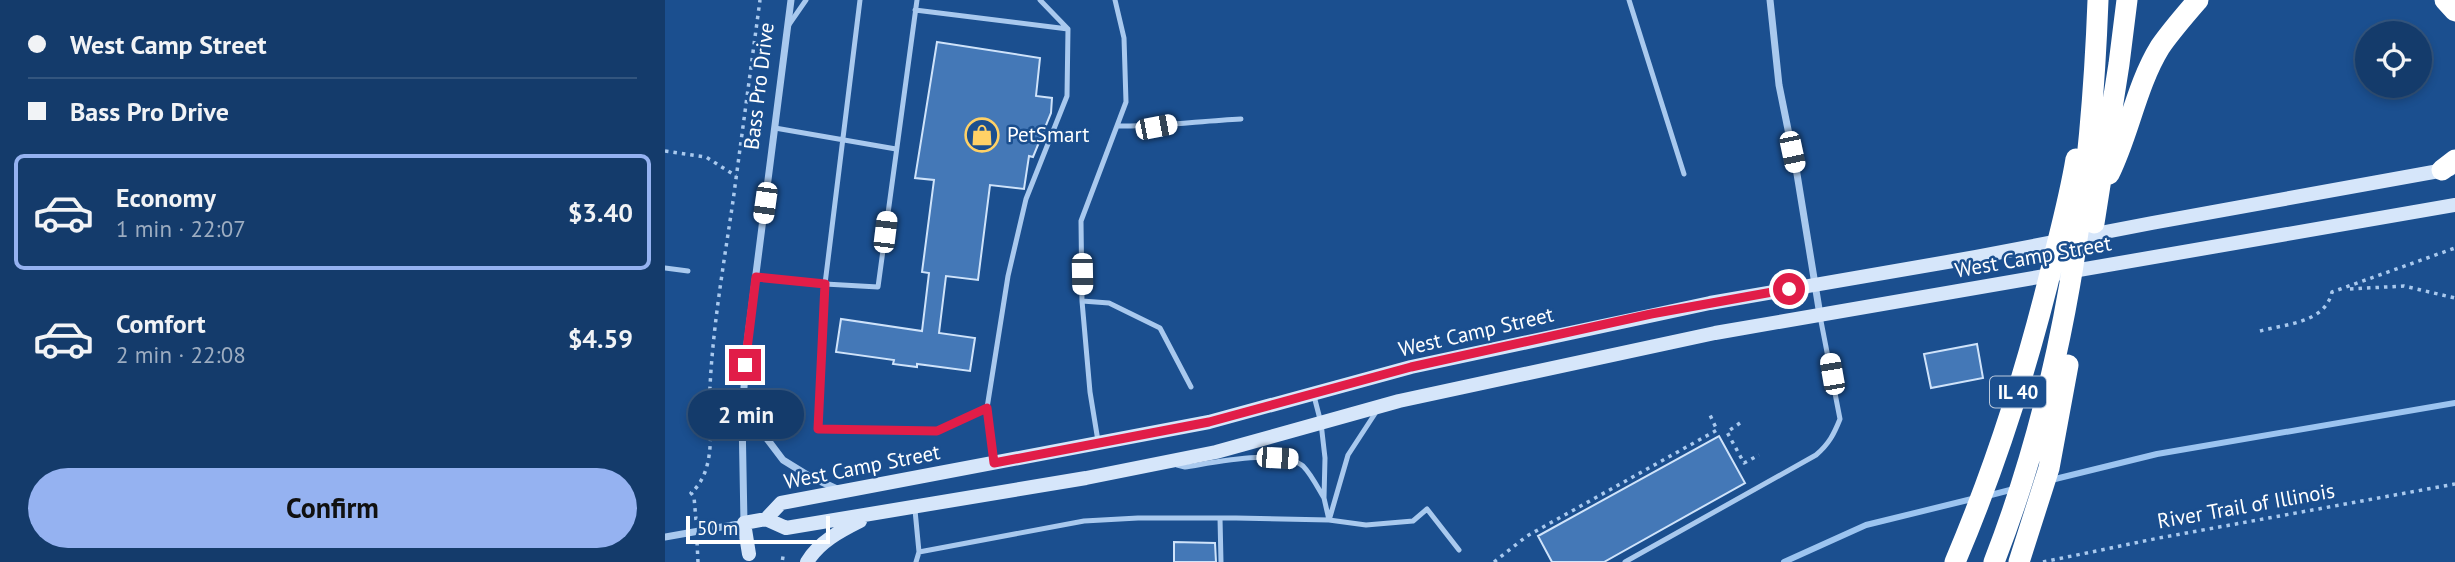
<!DOCTYPE html>
<meta charset="utf-8">
<style>
:root{--surface:#143b6b;--page:#214673;--text:#f1f3f6;--muted:#9dadc1;--line:#33557e;--accent:#95b2f1}
body{margin:0;font-family:"PT Sans",sans-serif;background:var(--page);color:var(--text);height:100vh;display:flex;flex-direction:column;font-size:26px;white-space:nowrap}
*{box-sizing:border-box;margin:0}
p{font-size:23px;color:var(--muted)}
.icon{flex:none;width:38px;height:38px;fill:none;stroke:currentColor;stroke-width:2;stroke-linecap:round;stroke-linejoin:round}
.map{position:relative;flex:1;overflow:hidden}
.side{display:flex;flex-direction:column;background:var(--surface);width:665px}
.side>*{flex:none}
.guide{display:grid;align-content:center;height:154px;padding:0 28px;background:var(--surface)}
.controls{position:absolute;left:1690px;top:21px;display:grid;gap:14px}
.controls a{display:grid;place-items:center;width:77px;height:77px;border-radius:50%;background:var(--surface);box-shadow:0 4px 10px #0003,0 0 0 2px var(--line);font-size:35px}
.scale{position:absolute;left:21px;bottom:18px;width:144px;box-sizing:border-box;padding-left:7px;border:4px solid #fff;border-top:0;font-size:19px;line-height:24px;white-space:nowrap;color:#fff;-webkit-text-stroke:5px #1b4f8f;paint-order:stroke}
.end{position:absolute;width:32px;height:32px;margin:-16px;border:9px solid #e11d48;background:#fff;box-shadow:0 0 0 4px #fff}
.from{border-radius:50%}
.bubble{position:absolute;height:49px;border-radius:24px;background:var(--surface);box-shadow:0 4px 10px #0003,0 0 0 2px var(--line);font-size:23px;font-weight:700;line-height:49px;text-align:center}
.car{position:absolute;width:21px;height:42px;margin:-21px -10px;border-radius:9px;box-shadow:0 0 5px 2px #0007;background:linear-gradient(#fff 24%,#345 0 40%,#fff 0 76%,#345 0 86%,#fff 0)}
.guide b{display:flex;align-items:center;gap:24px;height:66px;font-size:26px}
.guide b+b{border-top:2px solid var(--line)}
.guide i{width:18px;height:18px;background:var(--text)}
ul{padding:0;list-style:none}
li{display:flex;align-items:center;gap:21px;height:116px;margin:0 14px 10px;padding:0 14px;border:4px solid transparent;border-radius:10px}
li div{flex:1}
li b{display:block;font-size:26px}
li em{font-style:normal;font-weight:700}
li.active{border-color:var(--accent)}
li>.icon{width:63px;height:63px;stroke-width:1.5}
.button{display:flex;gap:14px;margin-top:auto;padding:14px 28px}
.button a{flex:1;height:80px;border-radius:42px;background:var(--accent);color:#111;font-size:28px;font-weight:700;line-height:80px;text-align:center}
main{display:flex;flex:1;min-height:0}
.map>svg:first-child{display:block}
.lines{fill:none;stroke-linecap:round;stroke-linejoin:round}
.stream{stroke:#9cc4f0;stroke-width:6}
.building{fill:#4478b7;stroke:#cfe3fa;stroke-width:2}
.path{stroke:#a9c9ee;stroke-width:3.5;stroke-dasharray:3.5 5;stroke-linecap:butt}
.service{stroke:#a9c9ee;stroke-width:5}
.minor{stroke:#a9c9ee;stroke-width:7}
.secondary{stroke:#d6e6fa;stroke-width:14}
.motorway{stroke:#fff;stroke-width:21}
.route{stroke:#e11d48;stroke-width:9}
.labels{text-anchor:middle;stroke-width:5;stroke-linejoin:round;paint-order:stroke}
.shield{fill:#1b4f8f;stroke:#bbcadd;stroke-width:2}
.shield-label{font-size:19px;font-weight:bold;fill:#fff}
.street-label{font-size:21px;fill:#fff;stroke:#1b4f8f}
.poi-label{font-size:21px;fill:#fff;stroke:#1b4f8f;text-anchor:start}
</style>
<main>
<section class="side">
<div class="guide">
<b><i class="from"></i>West Camp Street</b>
<b><i></i>Bass Pro Drive</b>
</div>
<ul>
<li class="active"><svg class="icon" aria-label="car" viewBox="0 0 24 24"><path d="M5 17H2v-5l4-1 3-4h7l3 4 3 1v5h-3M9 17h6M6 11h13"/><circle cx="7" cy="17" r="2"/><circle cx="17" cy="17" r="2"/></svg><div><b>Economy</b><p>1 min · 22:07</p></div><em>$3.40</em></li>
<li><svg class="icon" aria-label="car" viewBox="0 0 24 24"><path d="M5 17H2v-5l4-1 3-4h7l3 4 3 1v5h-3M9 17h6M6 11h13"/><circle cx="7" cy="17" r="2"/><circle cx="17" cy="17" r="2"/></svg><div><b>Comfort</b><p>2 min · 22:08</p></div><em>$4.59</em></li>
</ul>
<div class="button"><a>Confirm</a></div>
</section>
<div class="map">
<svg width="1790" height="562" viewBox="0 0 1790 562">
<rect width="100%" height="100%" fill="#1b4f8f"/>
<g class="lines">
<path class="stream" d="M 1386,480 L 1492,454 L 1790,403
M 1322,496 L 1349,489
M 1119,562 L 1201,525 L 1311,498"/>
</g>
<path class="building" d="M 272,42 L 375,58 L 371,96 L 387,98 L 386,113 L 368,157 L 364,156 L 359,189 L 325,185 L 313,280 L 281,276 L 274,333 L 310,338 L 305,371 L 252,364 L 252,367 L 228,364 L 229,360 L 171,352 L 176,319 L 257,331 L 264,273 L 257,272 L 269,180 L 250,178 Z
M 1312,344 L 1318,378 L 1266,388 L 1259,354 Z
M 1054,436 L 1080,483 L 939,562 L 887,562 L 873,536 Z
M 509,542 L 550,543 L 551,562 L 509,562 Z"/>
<g class="lines">
<path class="path" d="M 0,151 L 41,157 L 71,176
M 1685,289 L 1739,286 L 1790,298
M 1595,331 C 1621,324 1660,323 1667,292 L 1790,248
M 1075,423 L 1062,432 L 1079,463 L 1094,455
M 31,520 L 29,497 L 26,493 C 54,468 43,421 45,387 C 48,325 59,262 68,201 C 77,134 86,67 95,0
M 32,542 L 33,562
M 116,558 L 122,559
M 829,562 L 862,536 L 1052,430 L 1045,415
M 1378,562 L 1494,538 L 1790,484"/>
<path class="service" d="M 195,0 L 160,284 L 213,287 L 252,0
M 964,0 L 1019,174
M 250,10 L 403,29
M 123,26 L 141,0
M 452,126 C 493,127 534,121 576,119
M 110,128 L 231,149
M 0,268 L 23,271
M 91,277 L 160,284 L 153,429 L 272,431 L 322,408 L 329,463
M 417,301 L 444,303 L 495,328 L 526,387
M 649,396 L 656,423 L 660,458 L 659,498 L 664,520
M 322,408 L 343,276 L 361,199 L 402,96 L 403,29 L 375,0
M 433,441 L 425,392 L 417,301 L 416,221 L 461,102 L 459,38 L 450,0
M 512,465 L 520,467 C 547,463 617,448 638,466 C 646,474 653,488 659,498
M 250,510 L 254,552 L 251,562
M 665,517 L 683,455 L 713,409
M 555,518 L 556,562
M 254,552 L 419,521 L 473,518 L 571,518 L 664,520 L 701,525 L 748,521 L 762,509 L 794,550
M 960,562 L 1151,455 C 1164,444 1169,434 1175,419 L 1155,316"/>
<path class="minor" d="M 1105,0 L 1114,85 L 1132,174 L 1155,315
M 78,407 L 118,460 L 144,476 L 172,489
M 0,537 L 79,523 L 77,416 L 82,344 L 126,0"/>
<path class="secondary" d="M 101,519 L 116,503 L 544,422 L 746,367 L 1045,303 L 1311,257 L 1487,223 L 1785,169
M 101,519 L 121,528 L 421,478 L 551,452 L 734,401 L 1050,333 L 1790,205
M 84,554 L 79,523 L 101,519
M 142,562 C 154,542 175,531 195,521"/>
<path class="motorway" d="M 1780,0 L 1790,11
M 1777,170 L 1790,160
M 1444,174 C 1464,134 1471,86 1495,47 C 1506,31 1520,15 1533,0
M 1429,223 L 1454,64 L 1462,0
M 1290,562 C 1333,461 1365,359 1390,253 C 1398,221 1406,190 1411,159
M 1329,562 C 1399,382 1426,192 1433,0
M 1354,562 L 1384,468 L 1403,365"/>
</g>
<g class="lines">
<path class="route" d="M 80,365 L 91,277 L 160,284 L 153,429 L 272,431 L 322,408 L 329,463 L 544,422 L 746,367 L 986,314 L 1124,289"/>
</g>
<defs>
<symbol id="shop-ring" viewBox="-11 -11 22 22"><circle r="9.5" fill="#1b4f8f" stroke="#ffd166" stroke-width="1.5"/><path d="M-5-2.5h2.3a2.7 3.5 0 0 1 5.4 0H5L5.5 6h-11ZM-1.5-2.5h3a1.5 2.3 0 0 0-3 0Z" fill="#ffd166"/></symbol>
</defs>
<g fill-rule="evenodd">
<use href="#shop-ring" x="298" y="116" width="38" height="38"/>
</g>
<g class="labels">
<rect class="shield" x="1325" y="376.5" width="56" height="31" rx="5"/>
<g class="shield-label">
<text x="1353" y="399">IL 40</text>
</g>
<g class="street-label">
<text transform="translate(94 86) rotate(-83)" y="7">Bass Pro Drive</text>
<text transform="translate(1368 257) rotate(-10)" y="7">West Camp Street</text>
<text transform="translate(811 332) rotate(-13)" y="7">West Camp Street</text>
<text transform="translate(197 467) rotate(-11)" y="7">West Camp Street</text>
<text transform="translate(1581 506) rotate(-10)" y="7">River Trail of Illinois</text>
</g>
<g class="poi-label">
<text x="342" y="142">PetSmart</text>
</g>
</g>
</svg>
<div class="controls">
<a><svg class="icon" aria-label="locate" viewBox="0 0 24 24"><circle cx="12" cy="12" r="6"/><path d="M12 2v4M12 18v4M2 12h4M18 12h4"/></svg></a>
</div>
<div class="scale">50 m</div>
<i class="end from" style="left:1124px;top:289px"></i>
<i class="end" style="left:80px;top:365px"></i>
<div class="bubble" style="left:23px;top:390px;width:116px">2 min</div>
<i class="car" style="left:491px;top:127px;rotate:79deg"></i>
<i class="car" style="left:1127px;top:152px;rotate:168deg"></i>
<i class="car" style="left:100px;top:203px;rotate:188deg"></i>
<i class="car" style="left:220px;top:232px;rotate:7deg"></i>
<i class="car" style="left:417px;top:274px;rotate:179deg"></i>
<i class="car" style="left:1167px;top:374px;rotate:350deg"></i>
<i class="car" style="left:612px;top:458px;rotate:93deg"></i>
</div>
</main>
